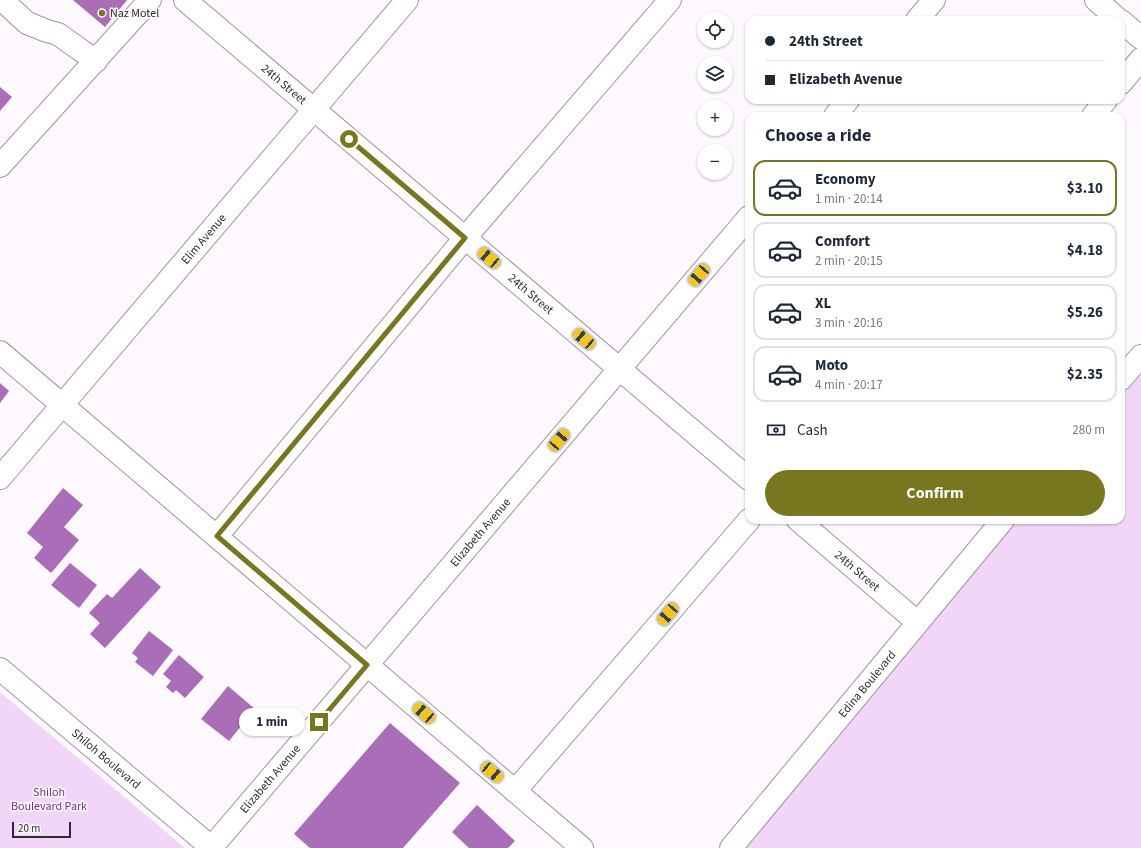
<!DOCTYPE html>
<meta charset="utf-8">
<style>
:root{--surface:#fff;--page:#f2f2f3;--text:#1f2937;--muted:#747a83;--line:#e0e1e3;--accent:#76771f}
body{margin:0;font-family:"Source Sans 3",sans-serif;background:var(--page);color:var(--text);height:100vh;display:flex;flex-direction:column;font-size:15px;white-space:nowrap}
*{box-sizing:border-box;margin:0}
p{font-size:13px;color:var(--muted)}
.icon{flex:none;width:22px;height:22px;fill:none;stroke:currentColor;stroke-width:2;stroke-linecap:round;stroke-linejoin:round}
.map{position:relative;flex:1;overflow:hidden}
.details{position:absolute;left:745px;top:112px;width:380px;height:412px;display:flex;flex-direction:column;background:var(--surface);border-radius:12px;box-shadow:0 1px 3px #0004}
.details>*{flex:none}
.hud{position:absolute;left:745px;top:16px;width:380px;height:88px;border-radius:12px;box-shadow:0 1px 3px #0004;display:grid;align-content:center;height:88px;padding:0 20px;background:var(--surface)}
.fabs{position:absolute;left:697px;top:12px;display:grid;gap:8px}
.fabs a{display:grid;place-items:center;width:36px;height:36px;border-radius:50%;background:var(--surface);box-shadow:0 1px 3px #0004;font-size:20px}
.scale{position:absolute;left:12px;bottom:10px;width:59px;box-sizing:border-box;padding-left:4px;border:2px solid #2e2b2e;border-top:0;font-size:11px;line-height:14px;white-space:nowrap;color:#2e2b2e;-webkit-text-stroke:3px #fef9ff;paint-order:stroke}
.end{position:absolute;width:18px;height:18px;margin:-9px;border:5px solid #76771f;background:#fff;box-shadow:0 0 0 2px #fff}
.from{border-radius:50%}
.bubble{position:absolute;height:28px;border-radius:14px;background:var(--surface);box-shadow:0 1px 3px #0004;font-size:13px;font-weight:700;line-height:28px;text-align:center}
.car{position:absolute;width:12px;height:24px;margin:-12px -6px;border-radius:5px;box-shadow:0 0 3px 1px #0007;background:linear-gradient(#f5c518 24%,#345 0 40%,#f5c518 0 76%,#345 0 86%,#f5c518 0)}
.hud b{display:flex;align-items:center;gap:14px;height:38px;font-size:15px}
.hud b+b{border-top:1px solid var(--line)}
.hud i{width:10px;height:10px;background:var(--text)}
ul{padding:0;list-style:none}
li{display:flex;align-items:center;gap:12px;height:56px;margin:0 8px 6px;padding:0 12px;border:2px solid var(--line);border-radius:12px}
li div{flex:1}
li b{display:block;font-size:15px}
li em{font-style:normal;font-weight:700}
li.on{border-color:var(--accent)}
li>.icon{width:36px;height:36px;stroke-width:1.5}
h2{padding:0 20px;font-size:18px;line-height:48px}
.pay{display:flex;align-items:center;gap:10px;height:44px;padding:0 20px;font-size:15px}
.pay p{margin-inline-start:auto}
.action{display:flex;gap:8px;margin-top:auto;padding:8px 20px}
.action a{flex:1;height:46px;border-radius:24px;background:var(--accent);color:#fff;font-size:16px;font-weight:700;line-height:46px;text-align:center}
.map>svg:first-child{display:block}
.green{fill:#f2d6f8}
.building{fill:#aa6db7}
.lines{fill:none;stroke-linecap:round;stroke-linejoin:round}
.minor-casing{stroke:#9d959e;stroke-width:24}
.minor{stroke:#fff;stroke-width:22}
.route{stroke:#76771f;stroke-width:5}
.poi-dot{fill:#76771f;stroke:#fef9ff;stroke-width:1.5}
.labels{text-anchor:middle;stroke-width:3;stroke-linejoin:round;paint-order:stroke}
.poi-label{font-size:12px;fill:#2e2b2e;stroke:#fef9ff;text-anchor:start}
.street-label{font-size:12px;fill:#2e2b2e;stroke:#fef9ff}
.park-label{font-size:12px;fill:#7a2f8a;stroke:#fef9ff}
</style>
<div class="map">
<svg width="1141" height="848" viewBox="0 0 1141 848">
<rect width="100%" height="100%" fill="#fef9ff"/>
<path class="green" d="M 1141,358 L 1141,848 L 731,848 L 1004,520 L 1121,520 L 1121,381 Z
M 0,692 L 185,848 L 0,848 Z"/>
<path class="building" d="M 73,0 L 127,0 L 105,27 Z
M 0,87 L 12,97 L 0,111 Z
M 0,383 L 9,391 L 0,403 Z
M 63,488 L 83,505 L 64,527 L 79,540 L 51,573 L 34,558 L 43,547 L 27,533 Z
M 70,563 L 97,585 L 79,608 L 51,585 Z
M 140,568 L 161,587 L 105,648 L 90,634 L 100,623 L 89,613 L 107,594 L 112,598 Z
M 149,631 L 173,650 L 153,676 L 135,662 L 138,658 L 132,653 Z
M 179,655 L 204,677 L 185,698 L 176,690 L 173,693 L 166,687 L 171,681 L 163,674 Z
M 228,686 L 255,709 L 229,741 L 201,719 Z
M 390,723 L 460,783 L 403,848 L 310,848 L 294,834 Z
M 477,805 L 515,841 L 508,848 L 469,848 L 452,832 Z"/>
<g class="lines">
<defs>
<g id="minor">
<path d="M 2,0 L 27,23 L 47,31 L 58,34 L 96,61"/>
<path id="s1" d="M 185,0 L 749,479"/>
<path d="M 1096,0 L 1119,20"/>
<path d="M 917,20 L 934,0"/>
<path d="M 1121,21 L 1141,38"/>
<path d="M 1121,83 L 1141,59"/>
<path d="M 835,116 L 848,100"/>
<path d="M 1093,116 L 1106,100"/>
<path d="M 0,166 L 150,0"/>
<path d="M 0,352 L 582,848"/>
<path d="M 1121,379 L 1141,356"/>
<path id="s2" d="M 0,478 L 407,0"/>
<path id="s3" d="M 798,520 L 917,622"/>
<path d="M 217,536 L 465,238 L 670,0"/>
<path id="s4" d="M 0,669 L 212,848"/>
<path d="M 515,791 L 749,520"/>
<path id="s5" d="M 211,848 L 749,217"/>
<path id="s6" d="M 731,848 L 1003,520"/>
</g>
</defs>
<use href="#minor" class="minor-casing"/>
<use href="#minor" class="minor"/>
</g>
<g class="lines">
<path class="route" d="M 319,722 L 367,665 L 217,536 L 465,238 L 349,139"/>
</g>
<circle class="poi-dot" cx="102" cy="13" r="4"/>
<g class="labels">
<g class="poi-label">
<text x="110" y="17">Naz Motel</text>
</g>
<g class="street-label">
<text dy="4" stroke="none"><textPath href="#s1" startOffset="130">24th Street</textPath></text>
<text dy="4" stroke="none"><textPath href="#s2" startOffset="314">Elim Avenue</textPath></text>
<text dy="4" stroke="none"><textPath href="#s1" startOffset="454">24th Street</textPath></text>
<text dy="4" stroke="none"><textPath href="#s5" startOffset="415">Elizabeth Avenue</textPath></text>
<text dy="4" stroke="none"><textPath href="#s3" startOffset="78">24th Street</textPath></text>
<text dy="4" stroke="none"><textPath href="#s6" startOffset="213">Edina Boulevard</textPath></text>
<text dy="4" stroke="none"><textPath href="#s4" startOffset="139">Shiloh Boulevard</textPath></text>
<text dy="4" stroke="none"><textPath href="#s5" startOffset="91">Elizabeth Avenue</textPath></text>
</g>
<g class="park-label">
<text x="49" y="796">Shiloh<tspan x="49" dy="14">Boulevard Park</tspan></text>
</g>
</g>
</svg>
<div class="fabs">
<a><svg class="icon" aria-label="locate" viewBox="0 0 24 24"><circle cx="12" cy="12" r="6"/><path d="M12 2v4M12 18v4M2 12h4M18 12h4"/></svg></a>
<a><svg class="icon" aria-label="layers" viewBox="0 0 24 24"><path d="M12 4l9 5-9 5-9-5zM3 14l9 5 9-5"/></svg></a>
<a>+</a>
<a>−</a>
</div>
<div class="scale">20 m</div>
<i class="end from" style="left:349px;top:139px"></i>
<i class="end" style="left:319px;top:722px"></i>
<div class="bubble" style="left:239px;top:708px;width:66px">1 min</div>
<i class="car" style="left:489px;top:258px;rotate:310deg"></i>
<i class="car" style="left:699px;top:275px;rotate:221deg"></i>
<i class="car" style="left:584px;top:339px;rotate:310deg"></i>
<i class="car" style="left:559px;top:440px;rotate:40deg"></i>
<i class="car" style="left:668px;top:614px;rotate:221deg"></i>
<i class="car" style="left:424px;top:713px;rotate:311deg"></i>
<i class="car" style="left:492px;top:772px;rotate:130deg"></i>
<div class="hud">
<b><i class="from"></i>24th Street</b>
<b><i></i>Elizabeth Avenue</b>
</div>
<section class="details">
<h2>Choose a ride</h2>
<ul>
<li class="on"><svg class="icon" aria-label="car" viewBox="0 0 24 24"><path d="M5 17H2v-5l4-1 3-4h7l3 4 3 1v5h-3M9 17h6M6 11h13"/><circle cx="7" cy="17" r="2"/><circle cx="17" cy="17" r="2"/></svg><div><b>Economy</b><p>1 min · 20:14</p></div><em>$3.10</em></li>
<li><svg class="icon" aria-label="car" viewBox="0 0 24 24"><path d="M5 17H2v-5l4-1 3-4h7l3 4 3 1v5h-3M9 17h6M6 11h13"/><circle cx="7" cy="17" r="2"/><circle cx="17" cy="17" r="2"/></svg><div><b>Comfort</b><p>2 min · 20:15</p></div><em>$4.18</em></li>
<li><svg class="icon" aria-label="car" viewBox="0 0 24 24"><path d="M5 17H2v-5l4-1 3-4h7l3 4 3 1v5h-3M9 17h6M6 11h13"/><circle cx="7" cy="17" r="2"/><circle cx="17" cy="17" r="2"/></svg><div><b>XL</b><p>3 min · 20:16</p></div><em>$5.26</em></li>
<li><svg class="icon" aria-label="car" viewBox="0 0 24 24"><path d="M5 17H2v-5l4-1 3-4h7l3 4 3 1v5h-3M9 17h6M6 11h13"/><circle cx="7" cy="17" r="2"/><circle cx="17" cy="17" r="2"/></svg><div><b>Moto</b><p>4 min · 20:17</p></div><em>$2.35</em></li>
</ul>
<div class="pay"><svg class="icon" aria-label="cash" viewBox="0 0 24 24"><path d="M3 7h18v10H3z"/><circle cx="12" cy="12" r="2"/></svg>Cash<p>280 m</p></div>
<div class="action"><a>Confirm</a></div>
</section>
</div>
